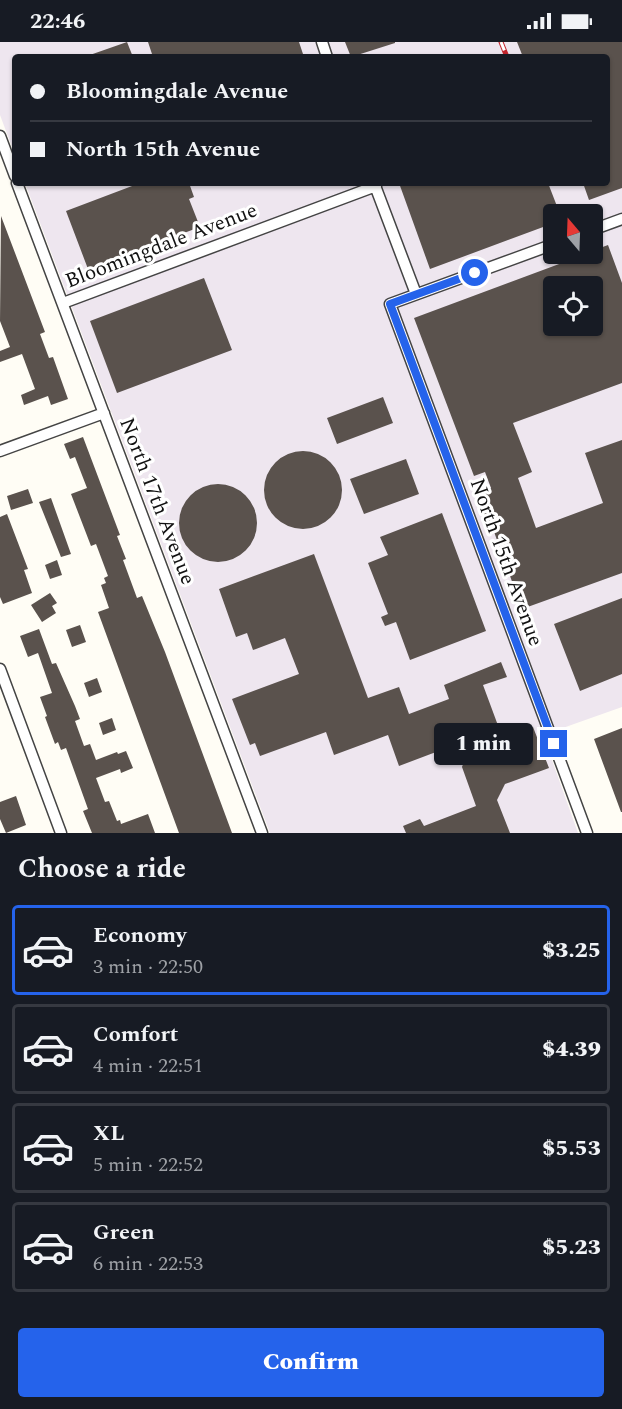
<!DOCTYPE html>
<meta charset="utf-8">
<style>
:root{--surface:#171b24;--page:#20242c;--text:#f1f3f6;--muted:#9ea1a6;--line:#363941;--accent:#2563eb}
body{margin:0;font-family:Spectral,serif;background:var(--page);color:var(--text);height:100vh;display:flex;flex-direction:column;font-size:22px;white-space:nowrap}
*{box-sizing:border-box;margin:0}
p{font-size:20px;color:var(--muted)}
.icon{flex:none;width:33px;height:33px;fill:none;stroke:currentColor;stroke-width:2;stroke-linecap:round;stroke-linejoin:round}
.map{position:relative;height:791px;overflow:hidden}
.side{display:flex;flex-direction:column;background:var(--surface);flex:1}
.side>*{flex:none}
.hud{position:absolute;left:12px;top:12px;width:598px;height:132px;border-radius:6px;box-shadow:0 2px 4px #0004;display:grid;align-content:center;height:132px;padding:0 18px;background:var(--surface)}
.needle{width:39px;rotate:341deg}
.fabs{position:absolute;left:543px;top:162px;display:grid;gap:12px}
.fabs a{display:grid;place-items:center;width:60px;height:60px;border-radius:6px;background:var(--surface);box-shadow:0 2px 4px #0004;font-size:30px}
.end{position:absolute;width:27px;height:27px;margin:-14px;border:8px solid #2563eb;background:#fff;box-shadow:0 0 0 3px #fff}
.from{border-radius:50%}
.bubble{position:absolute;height:42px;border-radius:6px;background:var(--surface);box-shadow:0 2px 4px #0004;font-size:20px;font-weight:800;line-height:42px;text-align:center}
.hud b{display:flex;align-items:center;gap:21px;height:57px;font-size:22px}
.hud b+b{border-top:2px solid var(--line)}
.hud i{width:15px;height:15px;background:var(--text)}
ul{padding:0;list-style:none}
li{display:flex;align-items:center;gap:18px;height:90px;margin:0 12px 9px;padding:0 6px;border:3px solid var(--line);border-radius:6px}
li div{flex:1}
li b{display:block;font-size:22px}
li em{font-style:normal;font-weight:800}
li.current{border-color:var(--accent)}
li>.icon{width:54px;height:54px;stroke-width:1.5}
h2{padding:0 18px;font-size:27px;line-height:72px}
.primary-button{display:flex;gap:12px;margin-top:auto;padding:12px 18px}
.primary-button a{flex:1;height:69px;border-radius:6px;background:var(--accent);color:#fff;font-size:24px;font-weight:800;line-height:69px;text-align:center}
.status{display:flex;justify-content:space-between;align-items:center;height:42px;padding:0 30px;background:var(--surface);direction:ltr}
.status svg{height:16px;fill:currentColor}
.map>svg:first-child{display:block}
.industrial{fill:#eee6ef;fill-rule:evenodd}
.building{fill:#5a524d;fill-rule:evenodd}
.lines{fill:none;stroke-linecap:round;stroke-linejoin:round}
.street-casing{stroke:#444;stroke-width:13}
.street{stroke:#fff;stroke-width:10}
.rail-casing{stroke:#c4262e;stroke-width:5}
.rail{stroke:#fff;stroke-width:3;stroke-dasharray:9;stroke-linecap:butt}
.route{stroke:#2563eb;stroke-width:8}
.labels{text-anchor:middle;stroke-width:6;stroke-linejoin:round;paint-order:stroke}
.street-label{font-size:21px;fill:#111;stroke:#fff}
</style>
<div class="status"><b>22:46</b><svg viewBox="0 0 49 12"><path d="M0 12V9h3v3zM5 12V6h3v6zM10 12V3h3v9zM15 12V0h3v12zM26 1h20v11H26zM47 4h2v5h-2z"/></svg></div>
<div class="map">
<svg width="622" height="791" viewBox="0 0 622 791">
<rect width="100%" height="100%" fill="#fffdf5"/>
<path class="industrial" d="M 0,0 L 622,0 L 622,665 L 543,693 L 578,791 L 270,791 L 25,141 L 608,141 L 608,15 L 15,15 L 15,113 L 0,73 ZM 554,172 L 592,172 L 592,212 L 554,212 ZM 554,244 L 592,244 L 592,284 L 554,284 Z"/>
<path class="building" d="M 127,0 L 133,15 L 88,15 L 87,14 Z
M 148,0 L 299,0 L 304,15 L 153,15 Z
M 345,0 L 395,0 L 395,1 L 351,15 Z
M 517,0 L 622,0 L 622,146 L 589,158 L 583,141 L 608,141 L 608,15 L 523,15 Z
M 140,141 L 189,141 L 194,155 L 189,157 L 200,185 L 88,227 L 66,169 Z
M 399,141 L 548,141 L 560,172 L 554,172 L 554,181 L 430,227 Z
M 1,174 L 45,290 L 40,292 L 49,316 L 53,315 L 68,357 L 51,363 L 48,354 L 24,363 L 21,353 L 35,347 L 22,312 L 0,320 L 0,309 L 10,305 L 0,279 Z
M 608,203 L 622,241 L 622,341 L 513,381 L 532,430 L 518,436 L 536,486 L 603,461 L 585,411 L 622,398 L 622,531 L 522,567 L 493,487 L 490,488 L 476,452 L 491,446 L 485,430 L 474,434 L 414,276 L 586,212 L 592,212 L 592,209 ZM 554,244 L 592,244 L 592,284 L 554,284 Z
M 204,236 L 232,308 L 117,351 L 90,279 Z
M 383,355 L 393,381 L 337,402 L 327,376 Z
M 83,395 L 120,493 L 117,494 L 126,517 L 123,518 L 137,556 L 142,554 L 165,610 L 232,791 L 179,791 L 98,570 L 109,566 L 101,543 L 106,541 L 104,536 L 108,534 L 96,502 L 91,504 L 71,452 L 87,446 L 75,415 L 70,417 L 64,402 Z
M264 448a39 39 0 1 1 78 0a39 39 0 1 1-78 0Z
M 406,417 L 419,452 L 364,472 L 350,437 Z
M179 481a39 39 0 1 1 78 0a39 39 0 1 1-78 0Z
M 28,447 L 33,461 L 11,468 L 7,454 Z
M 51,456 L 71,512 L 61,515 L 39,460 Z
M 442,471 L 486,589 L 410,618 L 396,580 L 385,584 L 381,575 L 388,572 L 368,521 L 388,513 L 380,495 Z
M 7,472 L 28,527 L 24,528 L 32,551 L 3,562 L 0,555 L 0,475 Z
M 314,512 L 368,656 L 399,645 L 409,672 L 449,657 L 444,643 L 501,620 L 507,635 L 483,643 L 503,697 L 533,685 L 549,726 L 505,742 L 497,758 L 510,791 L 406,791 L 403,784 L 420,777 L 424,784 L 476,764 L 462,725 L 473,696 L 399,724 L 388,693 L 334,713 L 326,690 L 260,714 L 255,701 L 250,703 L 232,657 L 299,632 L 285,596 L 253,608 L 247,591 L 236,595 L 219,547 Z
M 57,518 L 62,533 L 50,537 L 45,523 Z
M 50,551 L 57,561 L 52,564 L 56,571 L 42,580 L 31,563 Z
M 622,556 L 622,632 L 580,649 L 554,582 Z
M 80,583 L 86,600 L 72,605 L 66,588 Z
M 39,587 L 52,622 L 56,621 L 75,664 L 80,677 L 75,679 L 84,704 L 90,702 L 96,718 L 117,710 L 118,712 L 126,709 L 133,726 L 121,731 L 120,727 L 96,736 L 105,760 L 109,759 L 117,779 L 120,778 L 121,782 L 148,772 L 155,791 L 92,791 L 83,769 L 88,767 L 66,706 L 61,708 L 58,700 L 55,702 L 45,675 L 47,674 L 40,655 L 52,651 L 38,611 L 28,615 L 20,594 Z
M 97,636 L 102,650 L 89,655 L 84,641 Z
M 112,676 L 116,688 L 103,693 L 99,681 Z
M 622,686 L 622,770 L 621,770 L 594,697 Z
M 16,754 L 26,783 L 6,791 L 0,777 L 0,760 Z"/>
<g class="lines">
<defs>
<path id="street" d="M 322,0 L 327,15
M 0,94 L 15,134
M 17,141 L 262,791
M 374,141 L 416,252
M 592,188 L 622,177
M 554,202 L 390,262 L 587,791
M 63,261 L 376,144
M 0,409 L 104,371
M 0,627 L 61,791"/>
</defs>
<use href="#street" class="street-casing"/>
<use href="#street" class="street"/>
<defs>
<path id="rail" d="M 501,0 L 507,15"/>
</defs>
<use href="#rail" class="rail-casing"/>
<use href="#rail" class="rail"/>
</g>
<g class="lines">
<path class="route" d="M 475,231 L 390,262 L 554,702"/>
</g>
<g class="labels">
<g class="street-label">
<text transform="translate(161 203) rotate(-21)" y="7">Bloomingdale Avenue</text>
<text transform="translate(158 459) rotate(69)" y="7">North 17th Avenue</text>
<text transform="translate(507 520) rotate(70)" y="7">North 15th Avenue</text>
</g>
</g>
</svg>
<div class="fabs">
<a><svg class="needle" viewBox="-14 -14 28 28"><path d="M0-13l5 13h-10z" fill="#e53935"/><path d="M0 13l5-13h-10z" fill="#9ea1a6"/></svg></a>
<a><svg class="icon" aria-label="locate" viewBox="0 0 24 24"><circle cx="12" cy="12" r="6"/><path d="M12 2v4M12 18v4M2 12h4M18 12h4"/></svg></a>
</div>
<i class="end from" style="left:475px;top:231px"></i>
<i class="end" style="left:554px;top:702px"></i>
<div class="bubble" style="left:434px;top:681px;width:99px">1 min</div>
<div class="hud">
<b><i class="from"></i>Bloomingdale Avenue</b>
<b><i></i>North 15th Avenue</b>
</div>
</div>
<section class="side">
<h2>Choose a ride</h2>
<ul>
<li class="current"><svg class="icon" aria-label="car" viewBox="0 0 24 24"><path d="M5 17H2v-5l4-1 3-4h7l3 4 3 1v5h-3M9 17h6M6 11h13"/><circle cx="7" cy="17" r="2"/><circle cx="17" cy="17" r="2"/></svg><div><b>Economy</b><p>3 min · 22:50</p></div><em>$3.25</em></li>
<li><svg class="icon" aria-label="car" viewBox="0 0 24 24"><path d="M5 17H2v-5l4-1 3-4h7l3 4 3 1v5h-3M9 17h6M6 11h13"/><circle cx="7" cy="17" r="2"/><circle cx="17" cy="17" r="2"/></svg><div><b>Comfort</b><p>4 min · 22:51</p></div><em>$4.39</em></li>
<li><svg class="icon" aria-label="car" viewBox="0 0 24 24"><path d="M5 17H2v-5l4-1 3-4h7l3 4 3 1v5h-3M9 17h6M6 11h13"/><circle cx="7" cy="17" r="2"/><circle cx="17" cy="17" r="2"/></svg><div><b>XL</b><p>5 min · 22:52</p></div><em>$5.53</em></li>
<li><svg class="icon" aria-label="car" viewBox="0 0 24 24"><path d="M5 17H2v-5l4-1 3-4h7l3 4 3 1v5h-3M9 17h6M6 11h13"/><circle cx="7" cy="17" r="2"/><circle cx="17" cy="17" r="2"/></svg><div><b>Green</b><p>6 min · 22:53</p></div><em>$5.23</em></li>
</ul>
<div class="primary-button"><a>Confirm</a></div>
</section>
